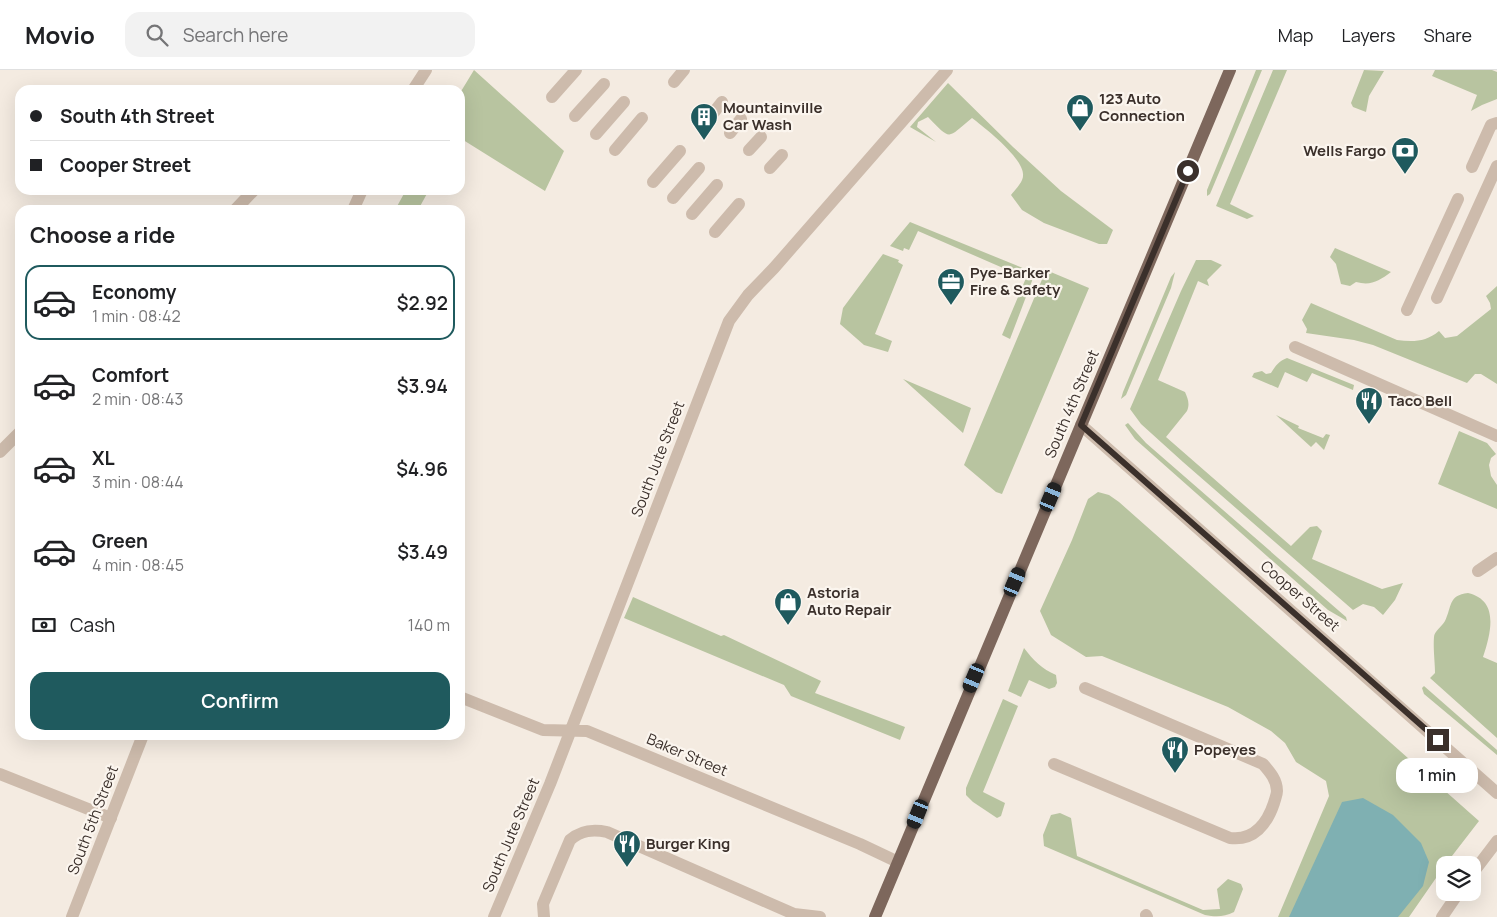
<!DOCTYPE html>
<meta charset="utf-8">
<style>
:root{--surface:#fff;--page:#f2f2f2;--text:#202124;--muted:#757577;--line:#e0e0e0;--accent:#1f5a5e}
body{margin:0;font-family:Manrope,sans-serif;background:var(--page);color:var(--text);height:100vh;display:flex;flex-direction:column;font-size:19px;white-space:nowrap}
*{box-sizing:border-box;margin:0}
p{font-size:16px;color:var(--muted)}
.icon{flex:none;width:28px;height:28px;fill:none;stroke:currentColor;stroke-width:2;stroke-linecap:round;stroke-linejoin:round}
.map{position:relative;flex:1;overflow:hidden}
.side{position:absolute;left:15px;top:135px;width:450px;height:535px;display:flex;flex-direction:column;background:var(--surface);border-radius:15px;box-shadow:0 5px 20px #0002}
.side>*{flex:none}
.top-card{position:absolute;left:15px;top:15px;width:450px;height:110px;border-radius:15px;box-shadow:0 5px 20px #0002;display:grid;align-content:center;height:110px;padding:0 15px;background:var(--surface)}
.controls{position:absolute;left:1436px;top:786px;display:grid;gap:10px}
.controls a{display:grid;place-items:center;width:45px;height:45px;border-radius:10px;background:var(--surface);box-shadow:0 5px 20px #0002;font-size:25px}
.end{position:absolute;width:22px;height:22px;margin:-11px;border:6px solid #3b302b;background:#fff;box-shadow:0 0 0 2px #fff}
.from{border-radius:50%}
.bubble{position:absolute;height:35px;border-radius:15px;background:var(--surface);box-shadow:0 5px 20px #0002;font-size:16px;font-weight:600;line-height:35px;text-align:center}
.car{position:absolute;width:15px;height:30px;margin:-15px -8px;border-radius:6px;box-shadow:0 0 4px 1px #0007;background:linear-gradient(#222 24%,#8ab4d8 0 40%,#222 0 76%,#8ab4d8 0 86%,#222 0)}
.top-card b{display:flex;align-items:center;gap:18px;height:48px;font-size:19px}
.top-card b+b{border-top:1px solid var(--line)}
.top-card i{width:12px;height:12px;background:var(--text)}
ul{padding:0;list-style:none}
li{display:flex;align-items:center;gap:15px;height:75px;margin:0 10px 8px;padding:0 5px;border:2px solid transparent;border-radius:15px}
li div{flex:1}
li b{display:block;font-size:19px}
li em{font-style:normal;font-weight:600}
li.current{border-color:var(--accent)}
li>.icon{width:45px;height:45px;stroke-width:1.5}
h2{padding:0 15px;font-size:22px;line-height:60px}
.pay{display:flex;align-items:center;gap:12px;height:55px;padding:0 15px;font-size:19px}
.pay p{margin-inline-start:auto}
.primary-button{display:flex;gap:10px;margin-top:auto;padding:10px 15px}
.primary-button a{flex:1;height:58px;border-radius:15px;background:var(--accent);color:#fff;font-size:20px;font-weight:600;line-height:58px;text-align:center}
header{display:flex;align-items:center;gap:30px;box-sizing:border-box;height:70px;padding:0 25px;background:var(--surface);border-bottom:1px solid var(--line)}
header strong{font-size:24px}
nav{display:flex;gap:28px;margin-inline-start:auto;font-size:18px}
.search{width:350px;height:45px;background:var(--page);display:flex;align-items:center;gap:12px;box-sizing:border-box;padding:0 18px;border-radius:15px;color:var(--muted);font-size:19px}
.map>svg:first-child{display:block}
.green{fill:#b8c4a0}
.water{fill:#7fb0b2}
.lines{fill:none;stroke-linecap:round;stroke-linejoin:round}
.service{stroke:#cdbbac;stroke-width:12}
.minor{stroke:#cdbbac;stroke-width:12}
.primary{stroke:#7d675c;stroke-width:12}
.route{stroke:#3b302b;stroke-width:6}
.labels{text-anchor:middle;stroke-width:4.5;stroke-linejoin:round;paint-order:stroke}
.poi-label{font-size:15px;font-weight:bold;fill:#3b302b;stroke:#fbf5ee;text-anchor:start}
.street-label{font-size:15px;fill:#3b302b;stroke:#fbf5ee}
</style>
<header>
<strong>Movio</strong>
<div class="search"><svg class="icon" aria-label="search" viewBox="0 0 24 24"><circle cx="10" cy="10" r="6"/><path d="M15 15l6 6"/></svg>Search here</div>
<nav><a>Map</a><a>Layers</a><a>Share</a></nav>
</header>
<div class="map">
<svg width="1497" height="847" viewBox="0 0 1497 847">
<rect width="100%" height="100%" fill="#f4ebe1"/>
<path class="green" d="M 474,0 L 564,81 L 545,121 L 460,68 L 460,23 Z
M 1256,0 L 1262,0 L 1210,124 L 1207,126 L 1207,120 Z
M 1273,0 L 1287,0 L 1230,134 L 1254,146 L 1247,149 L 1216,136 Z
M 1364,0 L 1384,1 L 1369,26 L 1366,42 L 1353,37 L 1351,33 Z
M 1435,0 L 1492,0 L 1497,2 L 1497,29 L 1482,35 L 1471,41 L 1477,25 L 1432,6 Z
M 948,13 L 1013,77 L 1061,121 L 1113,160 L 1107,174 L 1099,174 L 1044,153 L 1022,140 L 1011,125 C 1015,120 1023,112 1023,106 C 1025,89 985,58 972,48 C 947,68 952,72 928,47 L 918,52 L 917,57 L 936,72 L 910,57 Z
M 406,120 L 429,120 L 418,140 L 395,140 Z
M 910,152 L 1035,203 L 1010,269 L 1002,265 L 1026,208 L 918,161 L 909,180 L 904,178 L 903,181 L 890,176 Z
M 1335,178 L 1391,202 C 1379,211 1371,216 1356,212 L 1350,216 L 1341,214 L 1336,194 L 1330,187 Z
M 883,184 L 899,190 L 898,192 L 903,195 L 875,264 L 892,271 L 888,282 L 864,275 L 840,254 L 843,238 Z
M 1196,190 L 1211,190 L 1222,195 L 1207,210 L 1209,216 L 1198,211 L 1158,310 L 1185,322 C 1188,329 1190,334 1187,341 L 1166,367 L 1291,476 L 1310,457 L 1317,456 L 1322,461 L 1312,489 L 1382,519 L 1403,513 L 1395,530 L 1383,545 L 1374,537 L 1363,534 L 1353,540 L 1183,392 L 1141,354 L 1130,339 L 1181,221 Z
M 1046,200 L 1089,218 L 1002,424 L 996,422 L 964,395 Z
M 1175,202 L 1171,218 L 1126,325 L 1121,329 L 1123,322 L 1171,207 Z
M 1497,216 L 1497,314 L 1481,304 L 1475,304 L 1467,313 L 1373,275 L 1354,270 L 1306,263 L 1307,259 L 1302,250 L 1311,233 L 1397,270 C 1413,272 1426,272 1439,261 L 1445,268 L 1457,266 L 1491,239 L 1490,233 L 1486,226 Z
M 1287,288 L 1354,315 L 1353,320 L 1312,303 L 1307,312 L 1285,302 L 1278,318 L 1252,307 L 1254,303 L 1262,301 L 1266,304 L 1271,303 C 1276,295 1279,291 1287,288 Z
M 903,309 L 971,338 L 963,363 Z
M 1276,345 L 1299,356 L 1298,358 L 1323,368 L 1326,364 L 1330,365 L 1324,380 L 1316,372 L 1311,377 Z
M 1128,353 L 1146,373 L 1346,547 L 1347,551 L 1328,540 L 1135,369 L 1125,355 Z
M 1459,361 L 1487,373 L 1496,384 L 1491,388 L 1489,395 L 1491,406 L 1497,415 L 1497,439 L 1438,414 Z
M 1098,422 L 1109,425 L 1119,432 L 1479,751 L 1445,795 L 1409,847 L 1278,847 L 1329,726 L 1326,711 L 1296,692 L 1285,673 L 1271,661 L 1228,637 L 1102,586 L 1086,587 L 1051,565 L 1040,541 L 1072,470 L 1088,429 Z
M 1468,523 C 1497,530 1493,557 1483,587 L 1497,593 L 1497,668 L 1430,608 L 1435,603 C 1435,593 1433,578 1434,567 C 1434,562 1442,556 1445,551 C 1452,537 1448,525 1468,523 Z
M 633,527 L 721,566 L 724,565 L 821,611 L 815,623 L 905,657 L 900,670 L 791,626 L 784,615 L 624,548 Z
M 1024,578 C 1033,590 1042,599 1056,605 L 1057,613 L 1055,617 L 1049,619 L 1029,610 L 1021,627 L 1008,621 Z
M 1424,616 L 1497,680 L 1497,685 L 1424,624 L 1422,618 Z
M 1003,629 L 1018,636 L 983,722 L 1005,733 L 1001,746 L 997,748 L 973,732 L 966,725 L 966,718 Z
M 1060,743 L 1071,748 L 1077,786 L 1203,840 L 1220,839 L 1217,819 L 1228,809 L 1241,814 L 1243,819 L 1234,842 C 1224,847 1216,847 1205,845 L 1044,776 L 1043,765 L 1051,745 Z"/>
<path class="water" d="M 1363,728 L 1393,745 L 1421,773 L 1429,792 L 1423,816 L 1398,847 L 1289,847 L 1342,732 Z"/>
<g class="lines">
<path class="service" d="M 674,12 L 684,0
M 552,27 L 576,0
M 575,46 L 604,14
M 711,46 L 722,32
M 730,63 L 741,49
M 596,64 L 624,32
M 615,80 L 642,48
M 749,80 L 761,67
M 1472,97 L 1491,55 L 1497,53
M 770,98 L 782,85
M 653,112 L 680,81
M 673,128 L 699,98
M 235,140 L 254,120
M 692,144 L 717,115
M 715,162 L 739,134
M 1437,228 L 1497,96
M 1407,240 L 1458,129
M 1295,277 L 1497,366
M 1081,355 L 1497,723
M 0,382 L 20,362
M 1478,501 L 1497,488
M 460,627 L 543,660 L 587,661 L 860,774 L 898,792
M 1054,694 L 1230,768 C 1254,771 1267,754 1274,733 C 1275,729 1277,725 1277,721 C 1277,710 1270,702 1263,694 L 1085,618
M 0,704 L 111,748
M 1146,845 L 1147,847
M 494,847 L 550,714 L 729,251 L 748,225 L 774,198 L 947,0
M 544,847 L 543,834 L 570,770 C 581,760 593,759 607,762 L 794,844 L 820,847"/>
<path class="minor" d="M 413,20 L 426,0
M 353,140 L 362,120
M 1472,804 L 1497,771
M 72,847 L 143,665
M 1442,847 L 1459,822"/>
<path class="primary" d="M 875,847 L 1230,0"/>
</g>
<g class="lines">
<path class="route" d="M 1188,101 L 1081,355 L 1438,670"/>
</g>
<defs>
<symbol id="shop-pin" viewBox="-11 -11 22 30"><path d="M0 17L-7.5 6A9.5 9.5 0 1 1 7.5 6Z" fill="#1f5a5e" stroke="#fbf5ee"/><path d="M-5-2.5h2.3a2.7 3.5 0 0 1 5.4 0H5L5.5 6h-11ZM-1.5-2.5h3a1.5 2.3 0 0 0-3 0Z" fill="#fff"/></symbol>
<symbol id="building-pin" viewBox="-11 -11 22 30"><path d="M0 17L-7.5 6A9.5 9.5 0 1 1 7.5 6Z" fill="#1f5a5e" stroke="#fbf5ee"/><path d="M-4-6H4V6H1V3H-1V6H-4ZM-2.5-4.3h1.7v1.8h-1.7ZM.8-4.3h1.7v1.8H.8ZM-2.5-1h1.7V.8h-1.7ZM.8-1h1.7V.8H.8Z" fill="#fff"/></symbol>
<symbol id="bank-pin" viewBox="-11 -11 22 30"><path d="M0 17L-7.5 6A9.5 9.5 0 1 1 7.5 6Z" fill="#1f5a5e" stroke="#fbf5ee"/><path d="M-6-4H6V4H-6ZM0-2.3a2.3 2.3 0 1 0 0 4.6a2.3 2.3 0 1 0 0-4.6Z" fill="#fff"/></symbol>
<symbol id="office-pin" viewBox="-11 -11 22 30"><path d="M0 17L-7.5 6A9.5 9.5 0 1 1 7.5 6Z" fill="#1f5a5e" stroke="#fbf5ee"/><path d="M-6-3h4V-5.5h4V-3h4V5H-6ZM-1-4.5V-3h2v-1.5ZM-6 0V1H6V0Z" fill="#fff"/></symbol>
<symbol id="restaurant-pin" viewBox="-11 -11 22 30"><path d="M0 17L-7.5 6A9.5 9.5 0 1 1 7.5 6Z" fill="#1f5a5e" stroke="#fbf5ee"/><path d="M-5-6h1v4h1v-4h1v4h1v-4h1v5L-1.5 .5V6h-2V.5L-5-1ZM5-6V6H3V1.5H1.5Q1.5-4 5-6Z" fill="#fff"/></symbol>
</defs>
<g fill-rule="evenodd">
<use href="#shop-pin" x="1064" y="22" width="32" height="43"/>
<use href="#building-pin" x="688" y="31" width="32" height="43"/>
<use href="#bank-pin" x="1389" y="65" width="32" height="43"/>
<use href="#office-pin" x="935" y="196" width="32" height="43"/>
<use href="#restaurant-pin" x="1353" y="315" width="32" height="43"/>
<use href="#shop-pin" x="772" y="516" width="32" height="43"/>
<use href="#restaurant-pin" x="1159" y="664" width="32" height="43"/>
<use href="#restaurant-pin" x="611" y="758" width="32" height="43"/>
</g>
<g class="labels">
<g class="poi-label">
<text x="1099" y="34">123 Auto<tspan x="1099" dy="17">Connection</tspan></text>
<text x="723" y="43">Mountainville<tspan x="723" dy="17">Car Wash</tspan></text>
<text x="1386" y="86" text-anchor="end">Wells Fargo</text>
<text x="970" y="208">Pye-Barker<tspan x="970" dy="17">Fire &amp; Safety</tspan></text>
<text x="1388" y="336">Taco Bell</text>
<text x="807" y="528">Astoria<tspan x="807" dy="17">Auto Repair</tspan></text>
<text x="1194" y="685">Popeyes</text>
<text x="646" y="779">Burger King</text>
</g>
<g class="street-label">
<text transform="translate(1072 334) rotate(-67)" y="5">South 4th Street</text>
<text transform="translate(658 389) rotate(-69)" y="5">South Jute Street</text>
<text transform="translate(1300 526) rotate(41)" y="5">Cooper Street</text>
<text transform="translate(687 685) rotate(23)" y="5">Baker Street</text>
<text transform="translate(93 750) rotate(-69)" y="5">South 5th Street</text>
<text transform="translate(511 765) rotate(-67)" y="5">South Jute Street</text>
</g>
</g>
</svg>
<div class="controls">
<a><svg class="icon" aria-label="layers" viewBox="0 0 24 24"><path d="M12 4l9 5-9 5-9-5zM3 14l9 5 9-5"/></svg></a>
</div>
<i class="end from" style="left:1188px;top:101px"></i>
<i class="end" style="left:1438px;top:670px"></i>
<div class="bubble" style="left:1396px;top:688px;width:82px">1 min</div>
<i class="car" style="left:1051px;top:427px;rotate:23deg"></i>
<i class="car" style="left:1015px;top:512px;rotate:23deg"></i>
<i class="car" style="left:974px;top:608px;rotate:203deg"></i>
<i class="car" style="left:918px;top:744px;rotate:202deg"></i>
<div class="top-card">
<b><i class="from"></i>South 4th Street</b>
<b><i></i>Cooper Street</b>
</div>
<section class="side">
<h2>Choose a ride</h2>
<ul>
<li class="current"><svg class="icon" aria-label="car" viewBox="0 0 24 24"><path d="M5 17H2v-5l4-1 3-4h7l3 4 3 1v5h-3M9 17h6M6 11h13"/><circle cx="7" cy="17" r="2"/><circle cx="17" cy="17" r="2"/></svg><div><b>Economy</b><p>1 min · 08:42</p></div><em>$2.92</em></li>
<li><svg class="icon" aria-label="car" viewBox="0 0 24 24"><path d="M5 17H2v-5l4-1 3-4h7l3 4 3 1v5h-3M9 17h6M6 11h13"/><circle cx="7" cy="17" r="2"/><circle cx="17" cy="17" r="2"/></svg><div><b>Comfort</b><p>2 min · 08:43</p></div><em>$3.94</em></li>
<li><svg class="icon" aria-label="car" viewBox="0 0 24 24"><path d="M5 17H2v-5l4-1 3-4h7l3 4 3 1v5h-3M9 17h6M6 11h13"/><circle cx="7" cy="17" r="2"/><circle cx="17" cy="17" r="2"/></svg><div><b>XL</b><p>3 min · 08:44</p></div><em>$4.96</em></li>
<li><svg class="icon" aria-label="car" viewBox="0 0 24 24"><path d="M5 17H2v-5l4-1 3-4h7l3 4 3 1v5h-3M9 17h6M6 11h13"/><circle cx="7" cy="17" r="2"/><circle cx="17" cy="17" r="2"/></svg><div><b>Green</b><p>4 min · 08:45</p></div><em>$3.49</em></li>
</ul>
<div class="pay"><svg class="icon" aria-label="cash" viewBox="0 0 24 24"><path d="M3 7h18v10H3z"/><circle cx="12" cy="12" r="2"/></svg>Cash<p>140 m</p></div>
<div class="primary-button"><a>Confirm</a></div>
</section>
</div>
